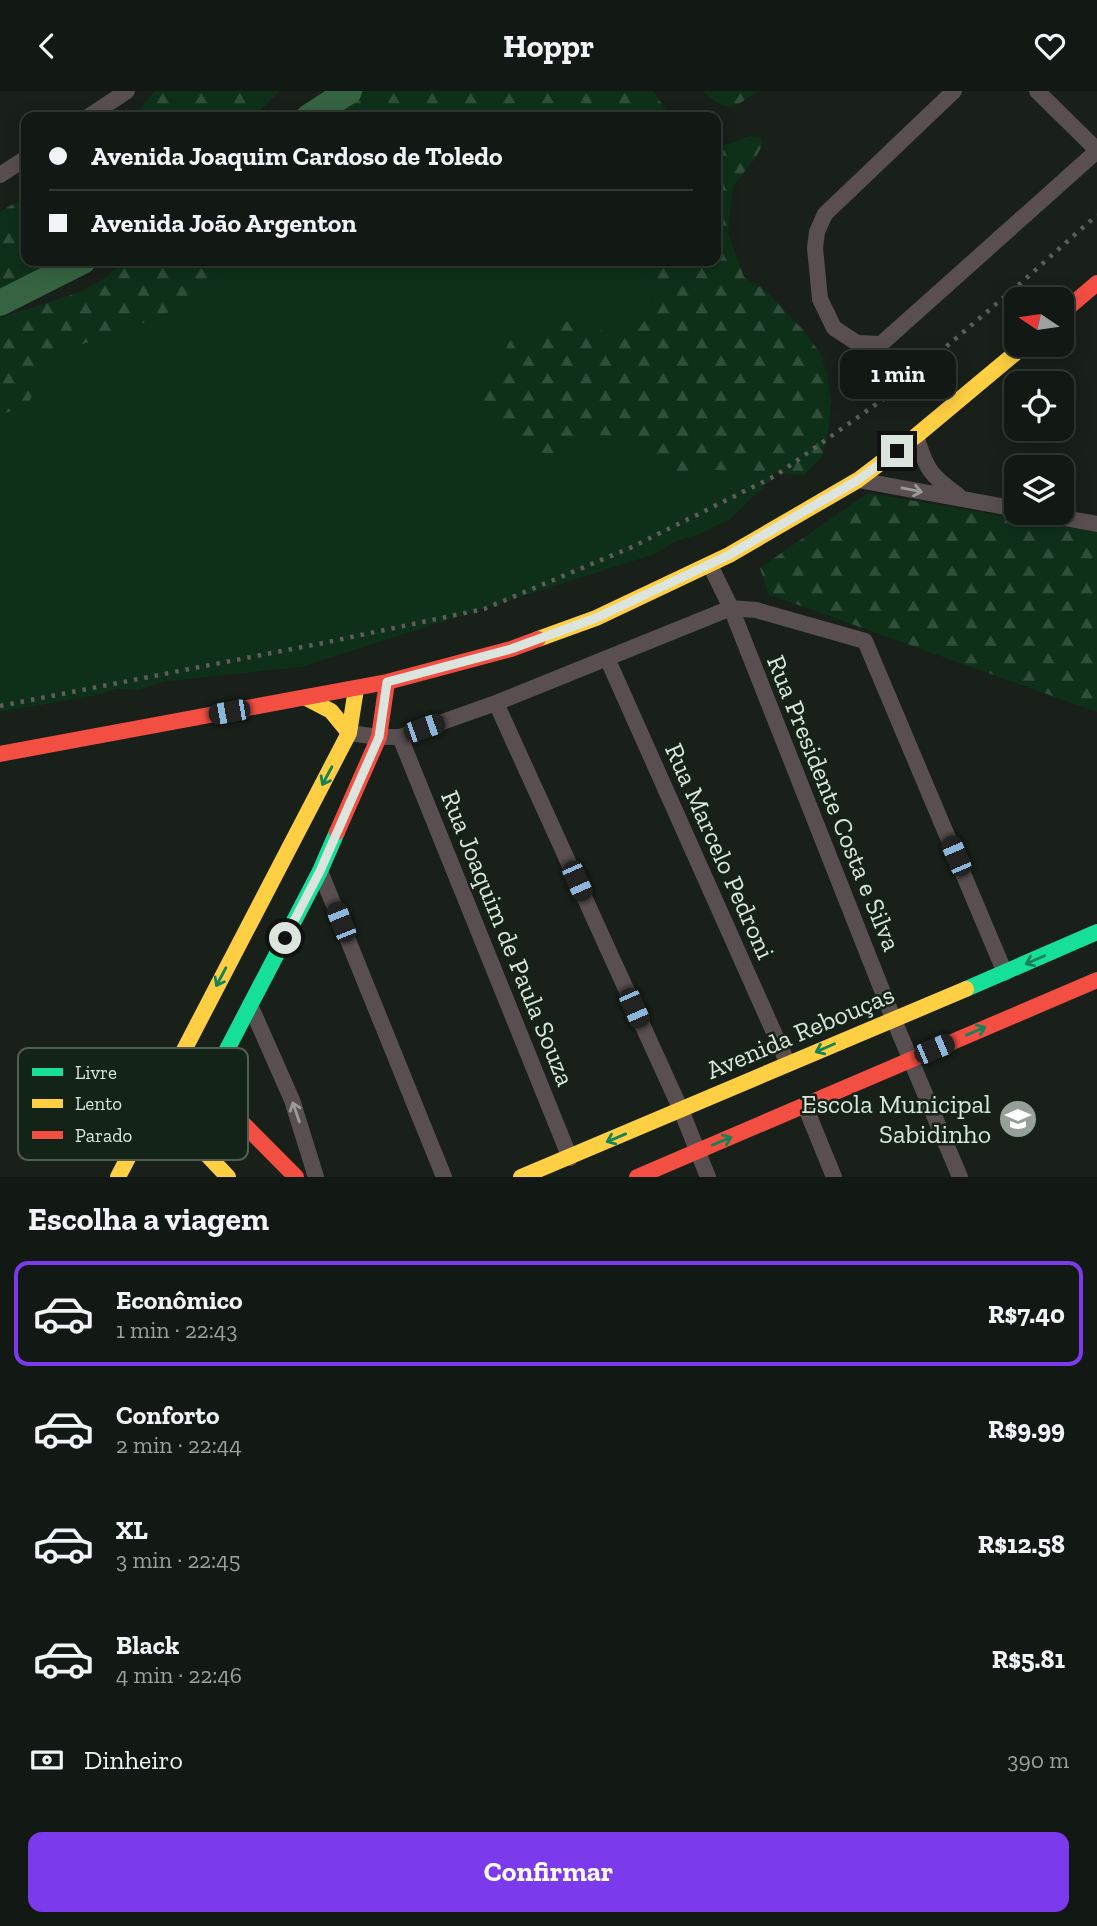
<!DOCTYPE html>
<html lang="pt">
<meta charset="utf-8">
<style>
:root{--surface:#121813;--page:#1f2521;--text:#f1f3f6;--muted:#9ca0a0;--line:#313733;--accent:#7c3aed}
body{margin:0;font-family:"Zilla Slab",serif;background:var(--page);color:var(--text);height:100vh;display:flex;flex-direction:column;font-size:26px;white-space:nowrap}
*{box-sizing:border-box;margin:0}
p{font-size:23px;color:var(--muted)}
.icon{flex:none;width:38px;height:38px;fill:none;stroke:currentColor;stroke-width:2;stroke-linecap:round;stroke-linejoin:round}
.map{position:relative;height:1086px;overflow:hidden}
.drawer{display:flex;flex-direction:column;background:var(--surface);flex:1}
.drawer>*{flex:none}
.hud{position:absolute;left:21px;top:21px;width:700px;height:154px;border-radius:14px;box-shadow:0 4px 18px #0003,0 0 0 2px var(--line);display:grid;align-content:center;height:154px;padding:0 28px;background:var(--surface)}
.needle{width:46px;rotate:283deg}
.buttons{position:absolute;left:1004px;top:196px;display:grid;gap:14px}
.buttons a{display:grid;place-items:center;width:70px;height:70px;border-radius:14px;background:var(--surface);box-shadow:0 4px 18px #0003,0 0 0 2px var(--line);font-size:35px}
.end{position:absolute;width:32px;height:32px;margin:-16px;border:9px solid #dbe5dd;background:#111;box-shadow:0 0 0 4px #111}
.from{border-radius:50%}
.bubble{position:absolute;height:49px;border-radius:14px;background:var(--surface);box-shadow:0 4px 18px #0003,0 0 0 2px var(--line);font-size:23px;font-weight:700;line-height:49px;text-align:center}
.car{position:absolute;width:21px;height:42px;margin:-21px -10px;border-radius:9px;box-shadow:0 0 5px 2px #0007;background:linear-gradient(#222 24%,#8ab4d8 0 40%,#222 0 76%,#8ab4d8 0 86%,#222 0)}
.hud b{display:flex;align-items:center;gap:24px;height:66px;font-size:26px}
.hud b+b{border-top:2px solid var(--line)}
.hud i{width:18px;height:18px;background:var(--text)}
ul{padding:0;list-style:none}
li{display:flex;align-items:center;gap:21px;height:105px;margin:0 14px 10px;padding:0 14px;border:4px solid transparent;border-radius:14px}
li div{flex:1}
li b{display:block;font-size:26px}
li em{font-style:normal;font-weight:700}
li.selected{border-color:var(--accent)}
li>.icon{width:63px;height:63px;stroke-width:1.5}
h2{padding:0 28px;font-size:32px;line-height:84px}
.pay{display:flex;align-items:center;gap:18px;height:77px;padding:0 28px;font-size:26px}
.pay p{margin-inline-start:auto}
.button{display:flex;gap:14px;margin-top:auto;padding:14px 28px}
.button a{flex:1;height:80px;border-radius:14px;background:var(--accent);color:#fff;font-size:28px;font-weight:700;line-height:80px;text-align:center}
header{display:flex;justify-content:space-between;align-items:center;height:91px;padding:0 28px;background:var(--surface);font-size:32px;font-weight:700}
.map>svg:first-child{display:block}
.green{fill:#0e3019}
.forest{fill:url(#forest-firs)}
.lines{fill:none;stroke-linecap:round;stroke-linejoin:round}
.river{stroke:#366442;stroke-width:26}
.street{stroke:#594f51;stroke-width:16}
.fast{stroke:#16e098;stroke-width:16}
.slow{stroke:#ffcf43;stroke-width:16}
.jam{stroke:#f24e42;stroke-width:16}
.rail{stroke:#5f5c5c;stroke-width:4.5;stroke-dasharray:3.5 7;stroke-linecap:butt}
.oneway{stroke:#9a9a97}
.oneway2{stroke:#158258}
.route{stroke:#dbe5dd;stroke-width:9}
.labels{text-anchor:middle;stroke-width:5;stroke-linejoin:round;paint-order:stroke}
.street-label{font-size:26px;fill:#dbe5dd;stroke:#142317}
.poi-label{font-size:26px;fill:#dbe5dd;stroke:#142317;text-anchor:end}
.key{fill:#142317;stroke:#505d52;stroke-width:2}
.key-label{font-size:19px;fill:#dbe5dd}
</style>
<header><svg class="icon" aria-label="back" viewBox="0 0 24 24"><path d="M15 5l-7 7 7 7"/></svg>Hoppr<svg class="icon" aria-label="heart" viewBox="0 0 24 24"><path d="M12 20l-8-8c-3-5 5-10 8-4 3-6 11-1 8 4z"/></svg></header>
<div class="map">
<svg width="1097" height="1086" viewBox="0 0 1097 1086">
<defs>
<pattern id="forest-firs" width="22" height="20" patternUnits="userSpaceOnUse" patternTransform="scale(1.75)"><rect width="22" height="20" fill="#0e3019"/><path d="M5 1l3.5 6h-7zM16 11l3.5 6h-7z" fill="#304e3a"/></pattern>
</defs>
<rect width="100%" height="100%" fill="#182019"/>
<path class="green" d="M 237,170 L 637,170 L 653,199 L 652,221 L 633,243 L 611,242 L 552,227 L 541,238 L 511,248 L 481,317 C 504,355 514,361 559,363 L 577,345 C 629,341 630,350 665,385 L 687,386 L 716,379 L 774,382 L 771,389 L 730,428 L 700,443 L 676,450 L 655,463 L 301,576 L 186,588 L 163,591 L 139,599 L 117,598 L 93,605 L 0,621 L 0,324 L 20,317 L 29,311 L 44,281 L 69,258 L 162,225 L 190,210 Z"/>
<path class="forest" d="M 155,0 L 280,0 L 253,26 L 133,26 Z
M 342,0 L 653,0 L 671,26 L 306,26 Z
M 703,0 L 758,0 C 730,19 729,23 703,0 Z
M 751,45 L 761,46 L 762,54 L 756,66 L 733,95 L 728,142 L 744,186 L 765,199 L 804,240 L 821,263 L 828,287 L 831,310 L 829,336 L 822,366 L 804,384 L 716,379 L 687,386 L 665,385 C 630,350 629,341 577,345 L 559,363 C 514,361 504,355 481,317 L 487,292 L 511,248 L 541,238 L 552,227 L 611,242 L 633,243 L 652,221 L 653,199 L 637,170 L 716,170 L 716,57 Z
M 26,105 L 26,170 L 88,170 L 0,208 L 0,121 Z
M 126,170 L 237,170 L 190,210 L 162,225 L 69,258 L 44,281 L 29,311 L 20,317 L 0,324 L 0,227 L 80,201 L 102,189 Z
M 868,402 L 1097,441 L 1097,621 L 768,503 L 760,477 Z"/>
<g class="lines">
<path class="river" d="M 309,26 L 349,0
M 0,212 L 83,170"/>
<path class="street" d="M 954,0 L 825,123 L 817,141 L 815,157 L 820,208 L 834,237 L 857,252 L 881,253 L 1097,60
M 1037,0 L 1097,59
M 88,26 L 127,0
M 0,84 L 26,67
M 916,345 C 926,377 930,385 958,404
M 858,389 L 1017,418
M 1036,422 L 1097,433
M 710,474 L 731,517 L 893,927 L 960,1086
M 607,567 L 788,973
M 496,612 L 681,1019 L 708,1086
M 349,642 L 379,646 L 400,646 L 496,612 L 731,517 L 756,519 L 865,550 L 1005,882
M 400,646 L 570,1067
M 320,780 L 444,1086
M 250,914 L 292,1009 L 316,1086
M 805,1015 L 834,1086"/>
<path class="fast" d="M 966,898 L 1097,841
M 135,1054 L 179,1034 L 207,997 L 320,780 L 337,741"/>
<path class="slow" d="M 538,548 L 596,527 L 729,464 L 858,389 L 916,345 L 1025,254
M 306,607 L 331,620 L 349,642
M 159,1008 L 179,1034 L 228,1086
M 118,1086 L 349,642 L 356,598
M 521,1086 L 966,898"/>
<path class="jam" d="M 1062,222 L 1097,192
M 0,663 L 387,591 L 511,558 L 538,548
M 337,741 L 379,646 L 387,591
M 178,967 L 296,1086
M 637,1086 L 1097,889"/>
<path class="rail" d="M 0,615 L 323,552 L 484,518 L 630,457 L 775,385 L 892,302 L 1023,190 L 1097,124"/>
</g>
<defs><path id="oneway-shaft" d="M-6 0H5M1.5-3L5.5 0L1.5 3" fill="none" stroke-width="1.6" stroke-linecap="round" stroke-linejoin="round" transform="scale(1.75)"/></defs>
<g class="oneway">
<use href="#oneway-shaft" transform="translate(912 399) rotate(11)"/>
<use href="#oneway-shaft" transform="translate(296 1021) rotate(-109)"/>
</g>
<g class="oneway2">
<use href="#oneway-shaft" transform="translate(327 685) rotate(118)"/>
<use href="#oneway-shaft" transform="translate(1035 869) rotate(156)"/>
<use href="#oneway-shaft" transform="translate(221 886) rotate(118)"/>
<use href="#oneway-shaft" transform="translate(976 940) rotate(-23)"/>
<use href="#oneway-shaft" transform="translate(825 957) rotate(156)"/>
<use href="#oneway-shaft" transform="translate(616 1047) rotate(157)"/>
<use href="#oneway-shaft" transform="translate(722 1050) rotate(-23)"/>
</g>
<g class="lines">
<path class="route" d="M 285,847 L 320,780 L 379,646 L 387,591 L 511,558 L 596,527 L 729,464 L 858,389 L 897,360"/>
</g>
<defs>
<symbol id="school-disc" viewBox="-11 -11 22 22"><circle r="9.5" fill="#97a098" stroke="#142317"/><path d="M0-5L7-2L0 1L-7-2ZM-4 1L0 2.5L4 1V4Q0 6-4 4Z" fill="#fff"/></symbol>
</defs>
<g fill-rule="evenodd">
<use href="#school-disc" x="996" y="1006" width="44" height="44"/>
</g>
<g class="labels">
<g class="street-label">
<text transform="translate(834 712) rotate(68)" y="9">Rua Presidente Costa e Silva</text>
<text transform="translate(720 760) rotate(66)" y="9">Rua Marcelo Pedroni</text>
<text transform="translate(508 847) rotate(68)" y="9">Rua Joaquim de Paula Souza</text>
<text transform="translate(800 941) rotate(-23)" y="9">Avenida Rebouças</text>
</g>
<g class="poi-label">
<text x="991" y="1022">Escola Municipal<tspan x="991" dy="30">Sabidinho</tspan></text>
</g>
</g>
<rect x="18" y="957" width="230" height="112" rx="10" class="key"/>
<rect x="32" y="977" width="31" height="8" fill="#16e098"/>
<rect x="32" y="1008" width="31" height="9" fill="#ffcf43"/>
<rect x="32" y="1040" width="31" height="8" fill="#f24e42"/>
<g class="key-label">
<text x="75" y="988">Livre</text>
<text x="75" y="1019">Lento</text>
<text x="75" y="1051">Parado</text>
</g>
</svg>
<div class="buttons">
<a><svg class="needle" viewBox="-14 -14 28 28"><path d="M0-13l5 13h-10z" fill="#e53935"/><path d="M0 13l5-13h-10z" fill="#9ca0a0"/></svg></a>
<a><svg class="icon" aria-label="locate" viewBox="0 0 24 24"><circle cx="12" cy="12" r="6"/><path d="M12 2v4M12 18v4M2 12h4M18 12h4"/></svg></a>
<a><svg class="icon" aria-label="layers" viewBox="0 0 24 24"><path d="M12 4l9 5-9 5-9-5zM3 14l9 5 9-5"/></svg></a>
</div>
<i class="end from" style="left:285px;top:847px"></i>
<i class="end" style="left:897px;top:360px"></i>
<div class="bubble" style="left:840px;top:259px;width:116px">1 min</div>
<i class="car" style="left:229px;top:621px;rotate:260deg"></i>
<i class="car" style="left:424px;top:637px;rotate:71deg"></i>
<i class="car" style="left:956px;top:765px;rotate:337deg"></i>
<i class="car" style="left:577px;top:790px;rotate:156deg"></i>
<i class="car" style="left:341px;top:831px;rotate:338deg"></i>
<i class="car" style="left:634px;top:917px;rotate:156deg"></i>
<i class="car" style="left:934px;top:958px;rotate:67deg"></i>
<div class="hud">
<b><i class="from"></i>Avenida Joaquim Cardoso de Toledo</b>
<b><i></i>Avenida João Argenton</b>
</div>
</div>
<section class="drawer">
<h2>Escolha a viagem</h2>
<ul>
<li class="selected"><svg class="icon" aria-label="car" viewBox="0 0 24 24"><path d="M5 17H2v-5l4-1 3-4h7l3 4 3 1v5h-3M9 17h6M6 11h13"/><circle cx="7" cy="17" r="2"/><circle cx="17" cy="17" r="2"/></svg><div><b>Econômico</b><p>1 min · 22:43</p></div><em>R$7.40</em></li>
<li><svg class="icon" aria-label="car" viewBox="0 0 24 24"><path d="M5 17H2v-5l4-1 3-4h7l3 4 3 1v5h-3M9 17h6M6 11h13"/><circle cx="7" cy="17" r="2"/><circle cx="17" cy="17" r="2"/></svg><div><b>Conforto</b><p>2 min · 22:44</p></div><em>R$9.99</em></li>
<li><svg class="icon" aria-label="car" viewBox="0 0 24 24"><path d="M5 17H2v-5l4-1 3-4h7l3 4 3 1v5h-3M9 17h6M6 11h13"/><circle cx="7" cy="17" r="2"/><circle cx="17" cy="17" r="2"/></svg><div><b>XL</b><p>3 min · 22:45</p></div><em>R$12.58</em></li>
<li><svg class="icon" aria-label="car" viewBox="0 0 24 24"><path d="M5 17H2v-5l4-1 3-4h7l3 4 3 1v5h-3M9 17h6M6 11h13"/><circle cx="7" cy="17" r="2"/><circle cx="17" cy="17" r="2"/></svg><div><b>Black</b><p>4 min · 22:46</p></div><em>R$5.81</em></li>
</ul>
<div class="pay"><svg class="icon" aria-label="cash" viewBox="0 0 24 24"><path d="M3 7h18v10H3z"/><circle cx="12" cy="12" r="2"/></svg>Dinheiro<p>390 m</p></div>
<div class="button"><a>Confirmar</a></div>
</section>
